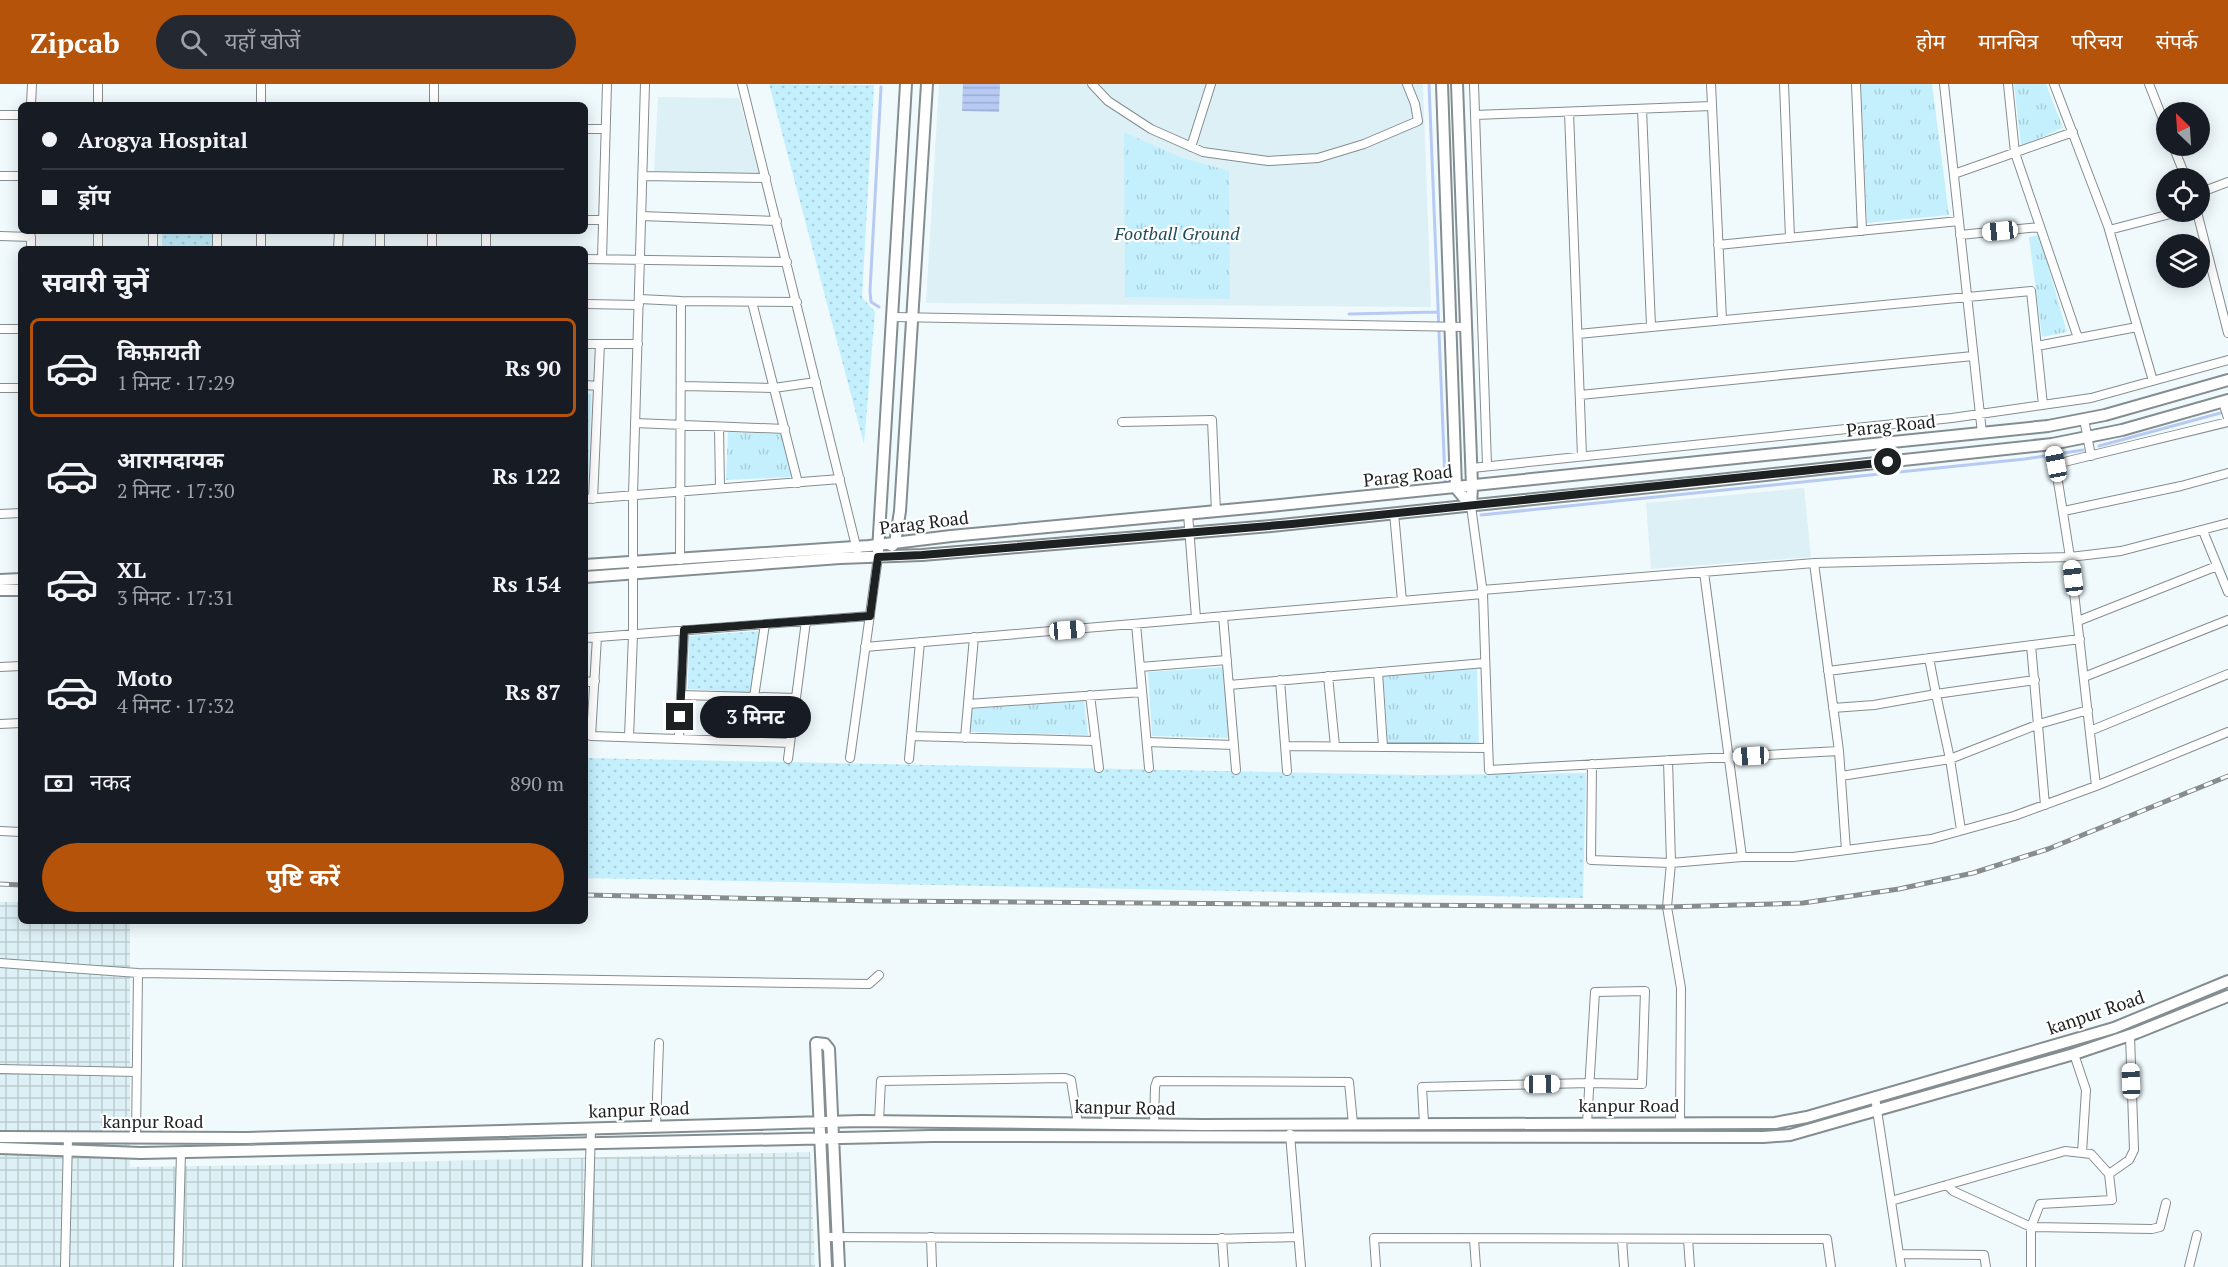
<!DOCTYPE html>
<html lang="hi">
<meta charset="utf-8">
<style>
:root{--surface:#171b24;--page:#242831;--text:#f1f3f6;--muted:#9ea1a6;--line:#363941;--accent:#b45309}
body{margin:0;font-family:"PT Serif","Noto Sans Devanagari",serif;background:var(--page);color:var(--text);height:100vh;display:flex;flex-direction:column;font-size:22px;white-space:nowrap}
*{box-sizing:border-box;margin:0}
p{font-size:20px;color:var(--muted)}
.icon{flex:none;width:33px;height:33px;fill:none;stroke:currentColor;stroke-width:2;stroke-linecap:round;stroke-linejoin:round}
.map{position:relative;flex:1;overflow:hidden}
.side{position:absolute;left:18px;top:162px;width:570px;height:678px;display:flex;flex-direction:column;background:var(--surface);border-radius:9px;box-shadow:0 3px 15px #0003}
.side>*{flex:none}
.guide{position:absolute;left:18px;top:18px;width:570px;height:132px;border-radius:9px;box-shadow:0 3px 15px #0003;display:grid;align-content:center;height:132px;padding:0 24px;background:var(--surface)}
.needle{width:39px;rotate:335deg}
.buttons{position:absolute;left:2156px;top:18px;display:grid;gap:12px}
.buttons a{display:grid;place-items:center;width:54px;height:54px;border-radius:50%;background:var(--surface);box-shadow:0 3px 15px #0003;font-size:30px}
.end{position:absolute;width:27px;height:27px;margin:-14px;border:8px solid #1e2122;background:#fff;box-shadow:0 0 0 3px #fff}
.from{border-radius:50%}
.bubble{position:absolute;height:42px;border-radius:21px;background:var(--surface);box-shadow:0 3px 15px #0003;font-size:20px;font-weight:700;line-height:42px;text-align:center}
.car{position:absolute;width:18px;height:36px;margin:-18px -9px;border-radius:8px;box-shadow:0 0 4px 2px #0007;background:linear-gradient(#fff 24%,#345 0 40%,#fff 0 76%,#345 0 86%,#fff 0)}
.guide b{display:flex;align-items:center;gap:21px;height:57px;font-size:22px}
.guide b+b{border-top:2px solid var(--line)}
.guide i{width:15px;height:15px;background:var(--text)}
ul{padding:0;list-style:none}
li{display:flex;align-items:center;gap:18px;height:99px;margin:0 12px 9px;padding:0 12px;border:3px solid transparent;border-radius:9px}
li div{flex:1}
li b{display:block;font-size:22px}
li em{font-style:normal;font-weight:700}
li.selected{border-color:var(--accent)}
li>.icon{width:54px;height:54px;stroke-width:1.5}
h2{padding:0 24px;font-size:27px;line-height:72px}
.pay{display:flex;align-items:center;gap:15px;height:66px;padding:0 24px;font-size:22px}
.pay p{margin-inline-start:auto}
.cta{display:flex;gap:12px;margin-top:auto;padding:12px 24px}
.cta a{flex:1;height:69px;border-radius:36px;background:var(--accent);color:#fff;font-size:24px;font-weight:700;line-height:69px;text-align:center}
header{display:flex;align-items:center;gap:36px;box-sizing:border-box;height:84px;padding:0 30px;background:var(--accent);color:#fff}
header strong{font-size:28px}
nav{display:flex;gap:33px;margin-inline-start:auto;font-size:21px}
.search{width:420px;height:54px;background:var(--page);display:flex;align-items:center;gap:15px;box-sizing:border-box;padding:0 21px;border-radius:33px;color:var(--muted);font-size:22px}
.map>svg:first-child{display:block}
.built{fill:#ddf0f6}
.industrial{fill:url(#industrial-grid)}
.grass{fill:url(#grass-dots)}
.park{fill:url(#park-tufts)}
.water{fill:url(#water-rules)}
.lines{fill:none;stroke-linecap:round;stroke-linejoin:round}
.stream{stroke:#b7caf3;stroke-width:3}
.minor-casing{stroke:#848d90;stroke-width:10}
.tertiary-casing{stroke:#848d90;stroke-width:14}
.minor{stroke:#fff;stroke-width:8}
.tertiary{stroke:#fff;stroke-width:10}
.rail-casing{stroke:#878d8f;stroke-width:5}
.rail{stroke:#fff;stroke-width:3;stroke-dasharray:9;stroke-linecap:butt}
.route{stroke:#1e2122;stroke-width:8}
.labels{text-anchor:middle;stroke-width:4.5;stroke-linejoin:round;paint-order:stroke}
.park-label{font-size:18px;font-style:italic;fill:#214d5a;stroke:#fff}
.street-label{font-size:18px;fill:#1e2122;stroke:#fff}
</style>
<header>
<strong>Zipcab</strong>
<div class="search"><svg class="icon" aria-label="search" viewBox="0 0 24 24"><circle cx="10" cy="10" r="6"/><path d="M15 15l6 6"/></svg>यहाँ खोजें</div>
<nav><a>होम</a><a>मानचित्र</a><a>परिचय</a><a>संपर्क</a></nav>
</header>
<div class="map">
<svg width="2228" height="1183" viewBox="0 0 2228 1183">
<defs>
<pattern id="industrial-grid" width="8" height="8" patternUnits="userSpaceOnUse" patternTransform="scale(1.5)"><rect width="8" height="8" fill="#ddf0f6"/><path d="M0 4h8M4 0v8" fill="none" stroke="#bdced3"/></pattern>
<pattern id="grass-dots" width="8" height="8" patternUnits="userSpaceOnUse" patternTransform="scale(1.5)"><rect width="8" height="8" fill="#c4f0fe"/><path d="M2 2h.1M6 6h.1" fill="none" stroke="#a8ced9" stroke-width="1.8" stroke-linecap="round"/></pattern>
<pattern id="park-tufts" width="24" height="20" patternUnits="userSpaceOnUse" patternTransform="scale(1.5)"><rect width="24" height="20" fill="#c4f0fe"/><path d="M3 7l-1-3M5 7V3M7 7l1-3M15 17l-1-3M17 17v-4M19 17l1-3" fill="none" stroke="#a8ced9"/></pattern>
<pattern id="water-rules" width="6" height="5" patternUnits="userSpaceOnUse" patternTransform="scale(1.5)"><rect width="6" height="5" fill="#b7caf3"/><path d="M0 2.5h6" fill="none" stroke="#9dadd0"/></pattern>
</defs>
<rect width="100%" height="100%" fill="#f0fafd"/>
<path class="built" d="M 939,0 L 1423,0 L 1431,223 L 926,219 Z
M 658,13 L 739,14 L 759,90 L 654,87 Z
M 1804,404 L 1811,473 L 1651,485 L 1646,419 Z"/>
<path class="industrial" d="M 0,818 L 21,818 L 21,837 L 130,837 L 130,1083 L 278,1081 L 810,1068 L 815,1183 L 0,1183 Z"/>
<path class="grass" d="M 769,0 L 874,1 L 862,213 L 875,228 L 864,360 Z
M 162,147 L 213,147 L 213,165 L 162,165 Z
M 760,547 L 751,608 L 688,605 L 689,552 Z
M 585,674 L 1418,691 L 1586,689 L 1583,814 L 585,794 Z"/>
<path class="park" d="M 1861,0 L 1932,0 L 1949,131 L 1867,139 Z
M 2014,0 L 2046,0 L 2063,44 L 2021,62 Z
M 1124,48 L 1180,73 L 1229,87 L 1230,215 L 1125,213 Z
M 2039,151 L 2067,248 L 2042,253 L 2029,153 Z
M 585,310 L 591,310 L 588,409 L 585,409 Z
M 728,348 L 781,350 L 792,393 L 726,396 Z
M 1223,583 L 1230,654 L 1152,652 L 1148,588 Z
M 1477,584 L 1479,660 L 1388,659 L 1383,592 Z
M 1084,616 L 1088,651 L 970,648 L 972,625 Z"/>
<path class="water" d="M 963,0 L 1000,0 L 999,28 L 962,27 Z"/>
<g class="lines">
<path class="stream" d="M 1429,0 L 1445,396
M 879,223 L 871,218 L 870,207 L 881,3
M 1349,230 L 1437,228
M 2099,362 L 2224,328
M 1481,431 L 2025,375 L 2083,366"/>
<defs>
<path id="minor" d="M 98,0 L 98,21
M 261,0 L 261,21
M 434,0 L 434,21
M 742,0 L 857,466
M 1092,0 L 1108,17 L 1151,45 L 1203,68 L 1268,77 L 1318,74 L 1364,60 L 1418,37 L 1415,20 L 1407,0
M 1474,0 L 1487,381
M 1711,0 L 1722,236
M 1784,0 L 1790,154
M 1856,0 L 1862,147
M 1944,0 L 1982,349
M 2008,0 L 2015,69 L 2078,254
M 2054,0 L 2108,142 L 2153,297
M 2149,0 L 2166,43
M 31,21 L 32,0
M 1642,25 L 1651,242
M 1569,28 L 1582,372
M 0,31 L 21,31
M 1475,31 L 1711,22
M 585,45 L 605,45
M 2173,62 L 2186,94
M 1191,63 L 1211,0
M 1954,90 L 2073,48
M 0,92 L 21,92
M 643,92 L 766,94
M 2199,109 L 2228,98
M 2197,128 L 2228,249
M 641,132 L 777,137
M 585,136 L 603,136
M 2109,146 L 2178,128
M 261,147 L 261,165
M 380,147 L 380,165
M 1960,151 L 2040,143
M 0,152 L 31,153 L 31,165
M 1718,161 L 1959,137
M 98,165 L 98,147
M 153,165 L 153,147
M 217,165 L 217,147
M 338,165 L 339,147
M 432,165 L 432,147
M 486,165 L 486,147
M 585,175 L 787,178
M 602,175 L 607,0
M 639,215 L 681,217 L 797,218
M 752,218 L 798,399
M 585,220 L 639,221
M 893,233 L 1466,243
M 0,245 L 21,245
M 1578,250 L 2031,207 L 2043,321
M 585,260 L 638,260
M 2037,262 L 2137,243
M 585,301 L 598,302
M 682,302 L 774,304 L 816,298
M 0,304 L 21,304
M 1580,311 L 1973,272
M 2223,318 L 2228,334
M 2084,335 L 2091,372
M 1122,338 L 1212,336 L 1216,428
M 635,339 L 785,345
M 719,343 L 720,404
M 2052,360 L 2070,473 L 2096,702
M 2056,380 L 2228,338
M 1472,384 L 1952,334 L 2091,314 L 2228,276
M 585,415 L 840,395
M 593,415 L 600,260
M 1471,422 L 1483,510 L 1489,686 L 1839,667
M 2064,427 L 2181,402 L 2228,389
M 1394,429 L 1402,517
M 0,430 L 21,429
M 1188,430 L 1196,534
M 2203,447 L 2228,508
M 680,476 L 681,217
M 1814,479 L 1839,667 L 1846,766
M 1704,488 L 1742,773
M 1482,506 L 1814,479 L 2070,473 L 2121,467 L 2228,439
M 1223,532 L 1236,686
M 2078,537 L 2217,482
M 1136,540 L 1149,684
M 597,553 L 591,652 L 790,659
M 585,554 L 870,532
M 2031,561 L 2045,721
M 865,563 L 1483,510
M 1929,574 L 1936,610 L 2035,596
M 0,583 L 21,582
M 1140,583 L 1227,576
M 1828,587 L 2080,555
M 1378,588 L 1383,663
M 1328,592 L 1335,662
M 2084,593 L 2228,536
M 1280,596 L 1287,687
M 585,598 L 595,597
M 1229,601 L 1485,579
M 681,611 L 796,614
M 1090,611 L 1099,684
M 754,613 L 765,540
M 968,620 L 1142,608
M 1833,624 L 1874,621 L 1936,610 L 1950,675 L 2039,640 L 2088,626
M 0,640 L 21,639
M 2090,647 L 2228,590
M 911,652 L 1095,657
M 629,653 L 633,551 L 633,411 L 645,0
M 965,654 L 974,553
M 679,655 L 684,546
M 1147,658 L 1234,661
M 1285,662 L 1488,664
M 850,674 L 878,473
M 788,675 L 806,537
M 909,675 L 920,558
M 1668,676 L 1671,779 L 1667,823 L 1681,904 L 1680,1038
M 1592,680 L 1591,776 L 1671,779 L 1742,773 L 1793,773 L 1931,755 L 2014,732 L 2096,702 L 2228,648
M 1841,692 L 1950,675 L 1961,746
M 0,747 L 21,748
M 0,879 L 138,889 L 869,900 L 879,891
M 2074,970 L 2086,1006 L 2082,1069
M 0,985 L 137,988
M 1875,1013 L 1901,1183
M 879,1037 L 881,997 L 1065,994 L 1071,996 L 1078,1040
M 1424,1039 L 1422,1003 L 1590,999 L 1642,1000 L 1645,907 L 1595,908 L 1587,1039
M 1154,1040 L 1155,1003 L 1157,997 L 1349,998 L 1353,1040
M 656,1042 L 659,959
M 1290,1050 L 1301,1183
M 136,1054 L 138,889
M 2109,1090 L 2129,1076 L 2134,1066 L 2130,952
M 1891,1117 L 2065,1067 L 2091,1070 L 2109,1090 L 2112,1116 L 2040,1120 L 2031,1143 L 1953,1107 L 1947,1101
M 825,1153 L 1214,1155 L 1298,1153
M 931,1153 L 932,1183
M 1222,1154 L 1224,1183
M 1474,1155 L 1476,1183
M 1622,1155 L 1624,1183
M 1688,1155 L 1690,1183
M 1899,1170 L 1984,1171 L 1986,1183
M 65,1183 L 68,1054
M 178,1183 L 181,1068
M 587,1183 L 591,1044
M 1376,1183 L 1374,1154 L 1827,1155 L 1831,1183
M 2031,1183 L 2031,1143 L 2152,1145 L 2160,1143 L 2166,1119
M 2189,1183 L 2197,1151"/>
<path id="tertiary" d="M 1442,0 L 1456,404 L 1471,422
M 1457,0 L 1472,402 L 1471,422
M 892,462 L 895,459 L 900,427 L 927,0
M 878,467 L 906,0
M 585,481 L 869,462 L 951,452 L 1270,422 L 2048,342 L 2105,331 L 2228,296
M 585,493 L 840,474 L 922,471 L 1271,442 L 1700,398 L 2052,360 L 2122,346 L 2228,316
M 0,496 L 21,495
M 0,506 L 21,506
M 0,1053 L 246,1054 L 861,1037 L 1202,1041 L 1775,1039 L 1807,1033 L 2114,944 L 2228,897
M 0,1064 L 141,1069 L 932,1052 L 1763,1053 L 1790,1051 L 2074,970 L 2136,949 L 2228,912
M 826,1183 L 816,959 L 825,960 L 829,965 L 839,1183"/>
</defs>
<use href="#minor" class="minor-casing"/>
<use href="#tertiary" class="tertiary-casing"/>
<use href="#minor" class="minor"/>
<use href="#tertiary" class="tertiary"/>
<defs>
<path id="rail" d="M 0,800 L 21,801
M 585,811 L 878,817 L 1667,823 L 1803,819 L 1899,805 L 1973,789 L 2048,765 L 2228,692"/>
</defs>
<use href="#rail" class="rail-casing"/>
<use href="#rail" class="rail"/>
</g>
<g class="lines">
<path class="route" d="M 680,633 L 684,546 L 870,532 L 878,473 L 922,471 L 1292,440 L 1888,378"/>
</g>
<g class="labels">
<g class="park-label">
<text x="1177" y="156">Football Ground</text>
</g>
<g class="street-label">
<text transform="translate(1891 342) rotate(-6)" y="6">Parag Road</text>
<text transform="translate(1408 392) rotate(-6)" y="6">Parag Road</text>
<text transform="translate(924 439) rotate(-7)" y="6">Parag Road</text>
<text transform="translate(2096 929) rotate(-19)" y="6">kanpur Road</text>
<text x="1629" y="1028">kanpur Road</text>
<text transform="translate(1125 1024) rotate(1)" y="6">kanpur Road</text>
<text transform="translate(639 1026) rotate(-2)" y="6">kanpur Road</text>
<text x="153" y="1044">kanpur Road</text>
</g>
</g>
</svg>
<div class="buttons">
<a><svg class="needle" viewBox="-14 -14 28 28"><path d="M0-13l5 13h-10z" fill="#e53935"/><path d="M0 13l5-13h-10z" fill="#9ea1a6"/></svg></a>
<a><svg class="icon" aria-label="locate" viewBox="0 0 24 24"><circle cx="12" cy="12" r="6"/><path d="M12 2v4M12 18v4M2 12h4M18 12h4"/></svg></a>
<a><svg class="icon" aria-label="layers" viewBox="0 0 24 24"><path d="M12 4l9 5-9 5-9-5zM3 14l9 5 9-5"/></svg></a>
</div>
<i class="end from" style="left:1888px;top:378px"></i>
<i class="end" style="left:680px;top:633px"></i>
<div class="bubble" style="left:700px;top:612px;width:111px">3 मिनट</div>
<i class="car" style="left:2000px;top:147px;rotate:264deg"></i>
<i class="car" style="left:2056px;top:380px;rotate:349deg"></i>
<i class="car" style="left:2073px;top:494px;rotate:353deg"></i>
<i class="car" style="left:1067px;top:546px;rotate:85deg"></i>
<i class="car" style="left:1751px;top:672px;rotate:267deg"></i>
<i class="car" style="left:2131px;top:997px;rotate:358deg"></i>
<i class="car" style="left:1542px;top:1000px;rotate:89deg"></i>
<div class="guide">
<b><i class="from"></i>Arogya Hospital</b>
<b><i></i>ड्रॉप</b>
</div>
<section class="side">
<h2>सवारी चुनें</h2>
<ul>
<li class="selected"><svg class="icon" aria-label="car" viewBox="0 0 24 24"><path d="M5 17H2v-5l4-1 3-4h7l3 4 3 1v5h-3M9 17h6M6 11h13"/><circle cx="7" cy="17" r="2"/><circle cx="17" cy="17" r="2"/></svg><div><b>किफ़ायती</b><p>1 मिनट · 17:29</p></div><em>Rs 90</em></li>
<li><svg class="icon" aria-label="car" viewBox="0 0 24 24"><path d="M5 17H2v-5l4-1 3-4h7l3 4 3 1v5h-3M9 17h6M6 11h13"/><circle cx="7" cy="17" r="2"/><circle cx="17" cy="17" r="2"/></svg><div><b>आरामदायक</b><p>2 मिनट · 17:30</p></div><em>Rs 122</em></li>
<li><svg class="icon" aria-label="car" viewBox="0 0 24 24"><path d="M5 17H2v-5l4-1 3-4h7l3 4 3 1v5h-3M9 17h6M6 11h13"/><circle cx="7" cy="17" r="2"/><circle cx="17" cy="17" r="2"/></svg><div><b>XL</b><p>3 मिनट · 17:31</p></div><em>Rs 154</em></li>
<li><svg class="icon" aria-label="car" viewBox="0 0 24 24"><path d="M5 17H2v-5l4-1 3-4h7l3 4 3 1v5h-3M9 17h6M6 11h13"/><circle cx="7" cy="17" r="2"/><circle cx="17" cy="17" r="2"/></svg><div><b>Moto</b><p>4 मिनट · 17:32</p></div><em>Rs 87</em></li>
</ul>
<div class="pay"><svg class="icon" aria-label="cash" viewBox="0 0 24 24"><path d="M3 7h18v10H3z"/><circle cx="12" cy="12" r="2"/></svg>नकद<p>890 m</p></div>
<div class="cta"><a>पुष्टि करें</a></div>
</section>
</div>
